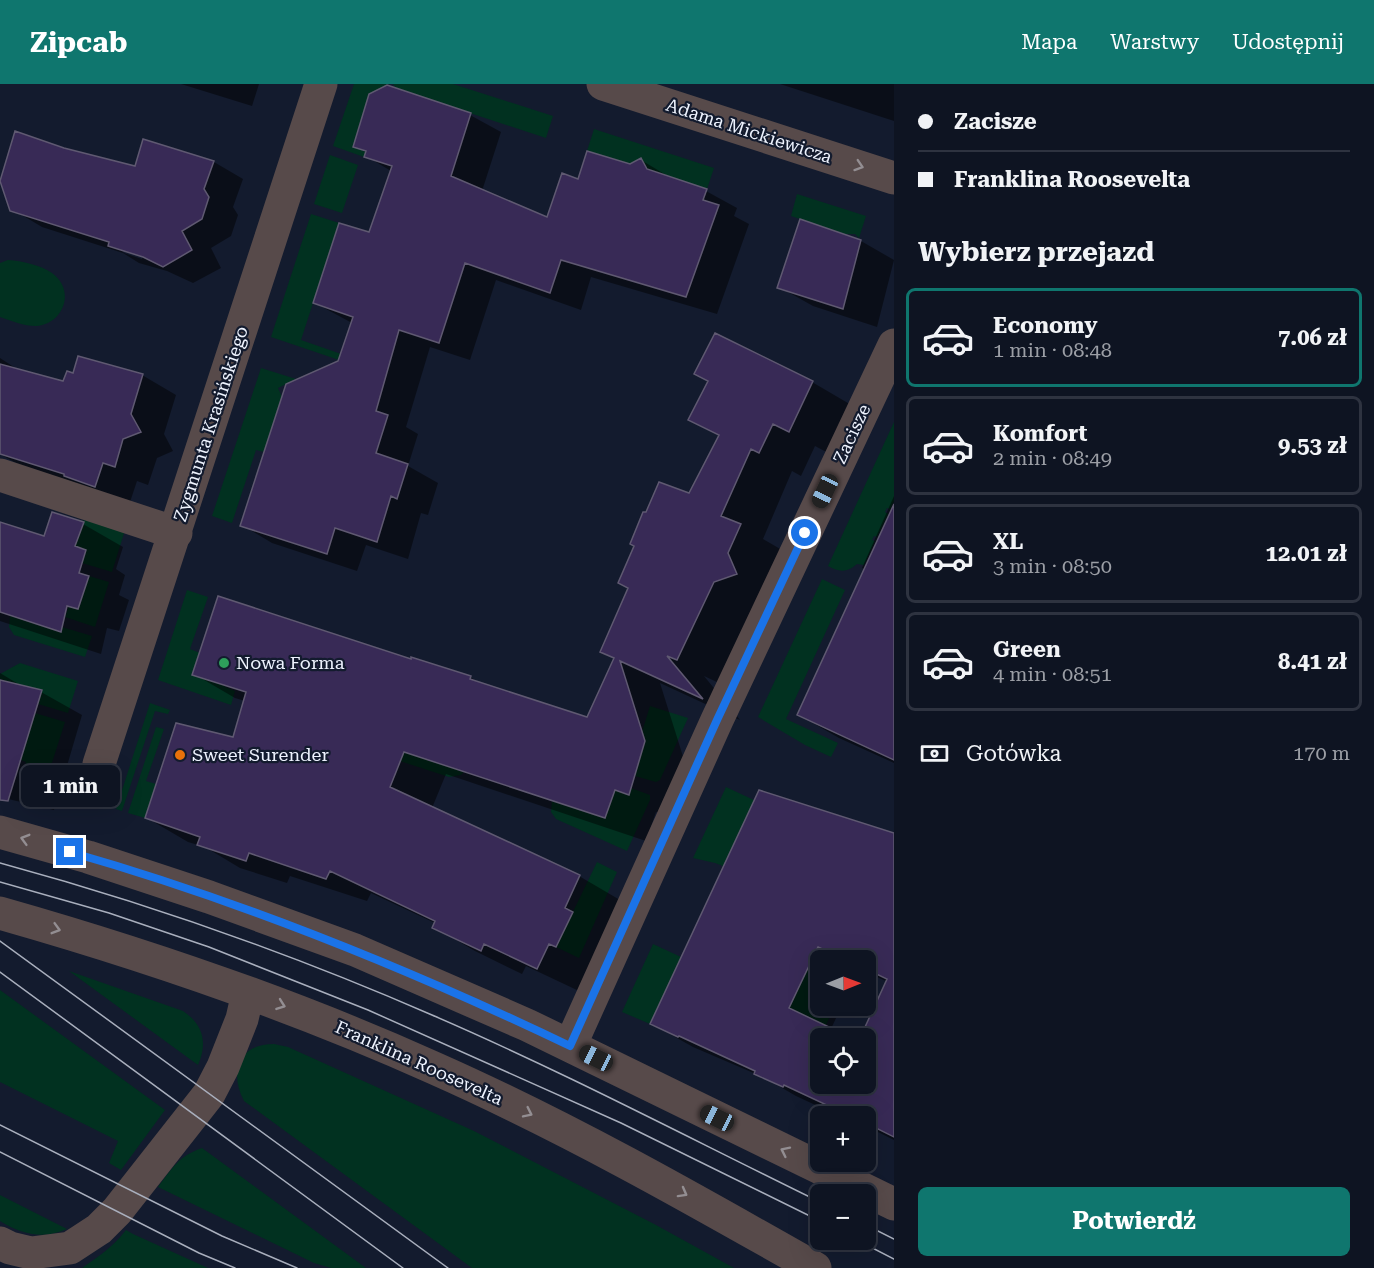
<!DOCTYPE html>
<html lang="pl">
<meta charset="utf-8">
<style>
:root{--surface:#0e1422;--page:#1c212f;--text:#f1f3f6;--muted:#9b9ea5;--line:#2e3340;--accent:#0f766e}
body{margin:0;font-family:"Roboto Serif",serif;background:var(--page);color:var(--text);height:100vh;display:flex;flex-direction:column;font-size:22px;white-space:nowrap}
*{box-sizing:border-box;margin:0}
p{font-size:20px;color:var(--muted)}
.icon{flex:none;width:33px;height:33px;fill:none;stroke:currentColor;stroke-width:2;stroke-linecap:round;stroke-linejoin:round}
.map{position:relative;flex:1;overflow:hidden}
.side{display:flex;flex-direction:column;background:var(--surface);width:480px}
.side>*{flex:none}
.guide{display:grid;align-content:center;height:132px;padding:0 24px;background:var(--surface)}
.needle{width:39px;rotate:89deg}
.buttons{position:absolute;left:810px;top:866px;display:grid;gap:12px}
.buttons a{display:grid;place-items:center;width:66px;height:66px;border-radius:9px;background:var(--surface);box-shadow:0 6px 24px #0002,0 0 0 2px var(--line);font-size:30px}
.end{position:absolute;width:27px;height:27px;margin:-14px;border:8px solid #1a73e8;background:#fff;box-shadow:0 0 0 3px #fff}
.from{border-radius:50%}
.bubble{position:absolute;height:42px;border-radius:9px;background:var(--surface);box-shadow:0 6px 24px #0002,0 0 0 2px var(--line);font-size:20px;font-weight:700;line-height:42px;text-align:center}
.car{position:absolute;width:18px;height:36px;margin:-18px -9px;border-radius:8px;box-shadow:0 0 4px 2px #0007;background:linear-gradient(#222 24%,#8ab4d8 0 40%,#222 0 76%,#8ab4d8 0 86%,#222 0)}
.guide b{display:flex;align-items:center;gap:21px;height:57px;font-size:22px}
.guide b+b{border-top:2px solid var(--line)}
.guide i{width:15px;height:15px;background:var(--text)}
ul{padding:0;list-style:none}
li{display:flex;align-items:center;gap:18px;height:99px;margin:0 12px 9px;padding:0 12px;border:3px solid var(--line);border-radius:9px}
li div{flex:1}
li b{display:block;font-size:22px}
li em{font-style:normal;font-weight:700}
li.active{border-color:var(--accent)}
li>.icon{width:54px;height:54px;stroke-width:1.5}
h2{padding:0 24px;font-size:27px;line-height:72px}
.pay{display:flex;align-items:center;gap:15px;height:66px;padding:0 24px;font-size:22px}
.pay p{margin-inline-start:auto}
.action{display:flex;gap:12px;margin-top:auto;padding:12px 24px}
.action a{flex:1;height:69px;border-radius:9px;background:var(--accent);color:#fff;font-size:24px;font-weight:700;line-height:69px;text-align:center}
header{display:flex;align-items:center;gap:36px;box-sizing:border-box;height:84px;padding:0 30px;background:var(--accent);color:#fff}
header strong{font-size:28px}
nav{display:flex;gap:33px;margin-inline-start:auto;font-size:21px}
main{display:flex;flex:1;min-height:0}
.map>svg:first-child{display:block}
.green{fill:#013120}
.shadow{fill:#0007;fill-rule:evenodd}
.building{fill:#382a56;stroke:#5f5971;stroke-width:1.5;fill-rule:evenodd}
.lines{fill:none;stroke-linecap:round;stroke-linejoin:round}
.minor{stroke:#574a4a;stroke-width:33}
.tram{stroke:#a9afbd;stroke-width:1.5}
.oneway{stroke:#938e92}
.route{stroke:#1a73e8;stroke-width:8}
.leisure-dot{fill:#2e9e5b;stroke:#131b2e;stroke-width:2}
.food-dot{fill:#e8710a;stroke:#131b2e;stroke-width:2}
.labels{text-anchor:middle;stroke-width:4.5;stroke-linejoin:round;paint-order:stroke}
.street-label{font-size:18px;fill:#eef3fe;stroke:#131b2e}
.poi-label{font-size:18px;fill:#eef3fe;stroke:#131b2e;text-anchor:start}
</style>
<header>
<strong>Zipcab</strong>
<nav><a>Mapa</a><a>Warstwy</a><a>Udostępnij</a></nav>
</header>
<main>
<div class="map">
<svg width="894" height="1184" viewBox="0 0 894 1184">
<rect width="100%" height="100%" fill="#131b2e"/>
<path class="green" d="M 354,0 L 389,0 L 377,6 L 361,35 L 353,62 L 366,67 L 364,73 L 333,62 Z
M 393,0 L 453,0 L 553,32 L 546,54 L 397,5 Z
M 594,45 L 714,84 L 707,105 L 651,91 L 645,81 L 634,78 L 625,83 L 624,78 L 587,67 Z
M 330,71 L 358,81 L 342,129 L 314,120 Z
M 797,110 L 866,132 L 859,154 L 855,150 L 844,150 L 791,132 Z
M 311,130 L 339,139 L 301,256 L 344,271 L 342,277 L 271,253 Z
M 8,176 C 22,177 41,181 52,189 C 76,206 64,240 36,242 C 24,242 11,237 0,233 L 0,179 Z
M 261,284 L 296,295 L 278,304 L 282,313 L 264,368 L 256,366 L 232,439 L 212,432 Z
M 894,338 L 894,417 L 890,425 L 887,424 L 885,428 L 888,430 L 877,453 L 874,452 L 872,456 L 875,457 L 864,481 L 857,480 C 847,489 839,488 828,482 Z
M 85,433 L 125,446 L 112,488 L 82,479 L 75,462 Z
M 89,492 L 109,498 L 95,543 L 65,533 L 69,522 L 79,525 Z
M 822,495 L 845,506 L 786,635 L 838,659 L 831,673 L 805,661 L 758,633 Z
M 187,506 L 208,513 L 190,565 L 200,569 L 226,599 L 225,603 L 235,607 L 231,621 L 158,596 Z
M 10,532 L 60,548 L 62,543 L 92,552 L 85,573 L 14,551 L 9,543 Z
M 20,579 L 78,597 L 68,629 L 38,620 L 42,607 L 0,596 L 0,590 Z
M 150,619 L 170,626 L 168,630 L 155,627 L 122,727 L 116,725 Z
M 650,622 L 688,634 L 660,696 L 656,698 L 635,692 L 637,685 L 631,683 L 636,665 L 644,662 L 645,657 L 642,648 Z
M 35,629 L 65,638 L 42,710 L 20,705 L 26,678 L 21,676 Z
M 156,643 L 164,645 L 146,697 L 156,700 L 145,734 L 128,729 Z
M 390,655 L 470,681 L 461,691 L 449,693 L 366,666 Z
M 726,703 L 756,717 L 838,805 L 735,757 L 723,782 L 715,779 L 693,774 Z
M 631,704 L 650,711 L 650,716 L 627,767 L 556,735 L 551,728 L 552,717 L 605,734 L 615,706 L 628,710 Z
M 597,778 L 617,788 L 579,874 L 556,863 Z
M 653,860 L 681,873 L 650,940 L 622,928 Z
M 802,880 L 820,888 L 820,921 L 835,921 L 821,952 L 814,936 L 784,921 Z
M 69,887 L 183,927 C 203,940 208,959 198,981 Z
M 0,906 L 165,1026 L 121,1086 L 109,1079 L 118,1057 L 0,998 Z
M 274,960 L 288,963 L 474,1047 L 656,1141 L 734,1184 L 472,1184 L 244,1017 C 229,988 238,960 274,960 Z
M 202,1064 L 366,1184 L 331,1184 L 314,1179 L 158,1103 C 172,1084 179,1072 202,1064 Z
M 0,1111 L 67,1145 C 43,1156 21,1150 0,1137 Z
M 126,1146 L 133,1150 L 208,1184 L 82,1184 C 99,1172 113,1163 126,1146 Z"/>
<path class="shadow" d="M 181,0 L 259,0 L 252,22 Z
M 780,0 L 894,0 L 894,37 Z
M 470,31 L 501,48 L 482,107 L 548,135 L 579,97 L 630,82 L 641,76 L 671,94 L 706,107 L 737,124 L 734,132 L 749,140 L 717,230 L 591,193 L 581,226 L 496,196 L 470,276 L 430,263 L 406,343 L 418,350 L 408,382 L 438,399 L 428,431 L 421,429 L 408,475 L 366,461 L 357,487 L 272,459 L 242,441 L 339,278 L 352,239 L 315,219 L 370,150 L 391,87 L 366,72 L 367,69 L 354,62 Z
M 144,57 L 214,78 L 243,95 L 233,123 L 238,131 L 231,152 L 211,164 L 221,184 L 193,199 L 167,187 L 139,179 L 123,169 L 42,143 L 12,125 L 64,65 L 136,84 ZM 120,164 L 143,172 L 142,175 L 124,169 Z
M 861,157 L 894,176 L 877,243 L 813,222 L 779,203 Z
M 0,274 L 20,287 L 64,299 L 142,291 L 176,311 L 164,350 L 173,367 L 157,374 L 148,401 L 137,397 L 129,421 L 32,388 L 0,370 Z
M 812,298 L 853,322 L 830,370 L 815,362 L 801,392 L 792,387 L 763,455 L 782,466 L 719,599 L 704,592 L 740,636 L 660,599 L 686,682 L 670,733 L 656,728 L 646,757 L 446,690 L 432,724 L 579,792 L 620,816 L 579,907 L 526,882 L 522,890 L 475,867 L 434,843 L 435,839 L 371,809 L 367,817 L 290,792 L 287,799 L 240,784 L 205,763 L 188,758 L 147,734 L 234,654 L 245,617 L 235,614 L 194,590 L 412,577 L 470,593 L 486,602 L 587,635 L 616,575 L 602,567 L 720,352 L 690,335 Z
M 894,412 L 894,679 L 839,654 L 799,631 L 865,486 L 862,484 Z
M 0,440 L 45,454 L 83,440 L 123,463 L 116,485 L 125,491 L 119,511 L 129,516 L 119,547 L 107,544 L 101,570 L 0,537 Z
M 0,589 L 25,604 L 41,608 L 82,631 L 54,726 L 0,713 Z
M 894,751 L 894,1056 L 866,1042 L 866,1032 L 844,1032 L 825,1023 L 824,1025 L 796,1012 L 765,994 L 693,963 L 652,940 ZM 820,876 L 866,876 L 866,888 L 888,898 L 862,954 L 866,954 L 866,999 L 820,999 L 820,954 L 849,954 L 831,945 L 842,921 L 820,921 Z"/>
<path class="building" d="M 387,1 L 471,29 L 451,92 L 547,133 L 562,89 L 578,95 L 587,67 L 630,80 L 641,74 L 647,85 L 707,105 L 703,116 L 719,121 L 686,213 L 561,176 L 550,209 L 465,179 L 439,259 L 399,246 L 376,327 L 388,331 L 376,369 L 408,380 L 397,415 L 391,412 L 377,458 L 335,444 L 327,470 L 240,442 L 286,300 L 338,277 L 353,233 L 313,219 L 339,139 L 369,148 L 392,82 L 364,73 L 366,67 L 353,63 L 369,10 Z
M 15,47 L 64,64 L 135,82 L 143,55 L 214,77 L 204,105 L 209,113 L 202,135 L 182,147 L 192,166 L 163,183 L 143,173 L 108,162 L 109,158 L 10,127 L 0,97 Z
M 800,135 L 861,156 L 843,225 L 777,204 Z
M 715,249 L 813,297 L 789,348 L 773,340 L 759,369 L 751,365 L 721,432 L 741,440 L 728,469 L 737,490 L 714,498 L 677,576 L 667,572 L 703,615 L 620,577 L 645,657 L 629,711 L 615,706 L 605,734 L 404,668 L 390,703 L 580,791 L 565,824 L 573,828 L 556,863 L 549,860 L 537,885 L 484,860 L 481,867 L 432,844 L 435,837 L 330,787 L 326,795 L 249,769 L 246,777 L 197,761 L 200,753 L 145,734 L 176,639 L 233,653 L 246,608 L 192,591 L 218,512 L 411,575 L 411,573 L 471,592 L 470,595 L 587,633 L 614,574 L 600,568 L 628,504 L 618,499 L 634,462 L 630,460 L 643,428 L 646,428 L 659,398 L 689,409 L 719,351 L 688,336 L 708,297 L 694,290 Z
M 78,272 L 143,290 L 131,330 L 141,348 L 123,355 L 115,383 L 103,379 L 95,403 L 64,392 L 64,390 L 0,370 L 0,280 L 63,297 L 67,287 L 73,289 Z
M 894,420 L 894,676 L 797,631 Z
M 52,428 L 84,438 L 75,462 L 86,466 L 79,489 L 89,492 L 78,525 L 67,522 L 61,548 L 0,528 L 0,438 L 44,452 Z
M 0,596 L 42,606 L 8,717 L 0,716 Z
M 759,706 L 894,749 L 894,1053 L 866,1039 L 866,1032 L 850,1032 L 784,1001 L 783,1003 L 754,990 L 755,987 L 679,952 L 678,953 L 650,940 ZM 818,863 L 846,876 L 866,876 L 866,885 L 887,895 L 860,954 L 866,954 L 866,999 L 820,999 L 820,954 L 852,954 L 789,924 Z"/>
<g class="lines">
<path class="minor" d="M 603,0 L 894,94
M 0,391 L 176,449
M 99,680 L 321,0
M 0,748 L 88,773 L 209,813 L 355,866 L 527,941 L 894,1120
M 0,829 C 148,871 294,921 434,984 C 565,1042 690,1113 815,1184
M 570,962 L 717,636 L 894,261
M 0,1159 L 10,1164 L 31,1169 L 70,1164 L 99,1145 L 117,1127 L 209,1010 L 223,983 L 242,935 L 248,909"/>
<path class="tram" d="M 0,779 C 147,819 292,870 432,931 C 564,988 691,1055 820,1118
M 0,798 L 109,829 L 209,863 L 368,926 L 621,1039 L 820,1137
M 0,857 L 448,1184
M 0,888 L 403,1184
M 0,1041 L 222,1152 L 297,1184
M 0,1068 L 199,1169 L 235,1184
M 866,1141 L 894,1155
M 855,1155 L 894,1175"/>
</g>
<defs><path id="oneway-chevron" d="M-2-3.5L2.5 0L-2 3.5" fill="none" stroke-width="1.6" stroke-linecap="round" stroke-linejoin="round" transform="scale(1.5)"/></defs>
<g class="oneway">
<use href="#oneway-chevron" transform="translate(859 82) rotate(18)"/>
<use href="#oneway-chevron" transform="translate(25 755) rotate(-164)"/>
<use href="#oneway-chevron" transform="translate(56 845) rotate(16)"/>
<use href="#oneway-chevron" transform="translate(281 921) rotate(20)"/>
<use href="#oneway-chevron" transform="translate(528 1029) rotate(26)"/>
<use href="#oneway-chevron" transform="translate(785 1067) rotate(-154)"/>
<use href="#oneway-chevron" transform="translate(683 1109) rotate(29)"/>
</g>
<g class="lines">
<path class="route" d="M 70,768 C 242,817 409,885 570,962 L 717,636 L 805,449"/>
</g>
<circle class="leisure-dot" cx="224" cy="579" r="6"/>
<circle class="food-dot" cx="180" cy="671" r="6"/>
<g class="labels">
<g class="street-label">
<text transform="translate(749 47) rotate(18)" y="6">Adama Mickiewicza</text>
<text transform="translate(211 340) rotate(-72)" y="6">Zygmunta Krasińskiego</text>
<text transform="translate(852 350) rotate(-65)" y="6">Zacisze</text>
<text transform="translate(419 979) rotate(24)" y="6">Franklina Roosevelta</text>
</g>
<g class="poi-label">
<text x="236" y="585">Nowa Forma</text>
<text x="192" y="677">Sweet Surender</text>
</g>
</g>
</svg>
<div class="buttons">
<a><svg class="needle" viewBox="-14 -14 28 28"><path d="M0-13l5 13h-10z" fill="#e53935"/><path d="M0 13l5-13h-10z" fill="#9b9ea5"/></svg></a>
<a><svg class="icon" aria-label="locate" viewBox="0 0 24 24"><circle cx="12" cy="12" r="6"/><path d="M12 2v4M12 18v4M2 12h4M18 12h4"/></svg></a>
<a>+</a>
<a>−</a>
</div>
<i class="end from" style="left:805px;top:449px"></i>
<i class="end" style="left:70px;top:768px"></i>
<div class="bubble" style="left:21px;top:681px;width:99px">1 min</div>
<i class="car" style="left:825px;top:407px;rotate:205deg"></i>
<i class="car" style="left:596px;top:974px;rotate:296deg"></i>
<i class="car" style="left:717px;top:1034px;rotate:296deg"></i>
</div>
<section class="side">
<div class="guide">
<b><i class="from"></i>Zacisze</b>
<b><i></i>Franklina Roosevelta</b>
</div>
<h2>Wybierz przejazd</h2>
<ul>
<li class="active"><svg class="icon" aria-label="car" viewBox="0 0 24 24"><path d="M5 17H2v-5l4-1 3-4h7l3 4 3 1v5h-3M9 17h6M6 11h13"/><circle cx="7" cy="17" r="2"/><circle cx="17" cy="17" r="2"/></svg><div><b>Economy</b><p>1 min · 08:48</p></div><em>7.06 zł</em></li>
<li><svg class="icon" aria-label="car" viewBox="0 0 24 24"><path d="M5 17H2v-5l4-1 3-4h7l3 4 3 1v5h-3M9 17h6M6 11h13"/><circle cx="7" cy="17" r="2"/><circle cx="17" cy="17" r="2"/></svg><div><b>Komfort</b><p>2 min · 08:49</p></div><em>9.53 zł</em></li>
<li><svg class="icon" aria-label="car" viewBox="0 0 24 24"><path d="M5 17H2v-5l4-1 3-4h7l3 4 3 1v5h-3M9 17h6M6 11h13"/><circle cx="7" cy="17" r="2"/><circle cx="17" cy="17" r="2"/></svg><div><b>XL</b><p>3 min · 08:50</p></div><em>12.01 zł</em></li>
<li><svg class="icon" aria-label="car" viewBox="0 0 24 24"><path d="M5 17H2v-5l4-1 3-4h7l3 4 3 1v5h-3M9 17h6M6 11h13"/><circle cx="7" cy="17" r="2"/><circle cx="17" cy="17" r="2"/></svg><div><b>Green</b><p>4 min · 08:51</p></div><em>8.41 zł</em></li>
</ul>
<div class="pay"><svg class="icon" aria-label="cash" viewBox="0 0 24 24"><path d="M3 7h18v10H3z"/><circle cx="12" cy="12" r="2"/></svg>Gotówka<p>170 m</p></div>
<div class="action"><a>Potwierdź</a></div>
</section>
</main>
